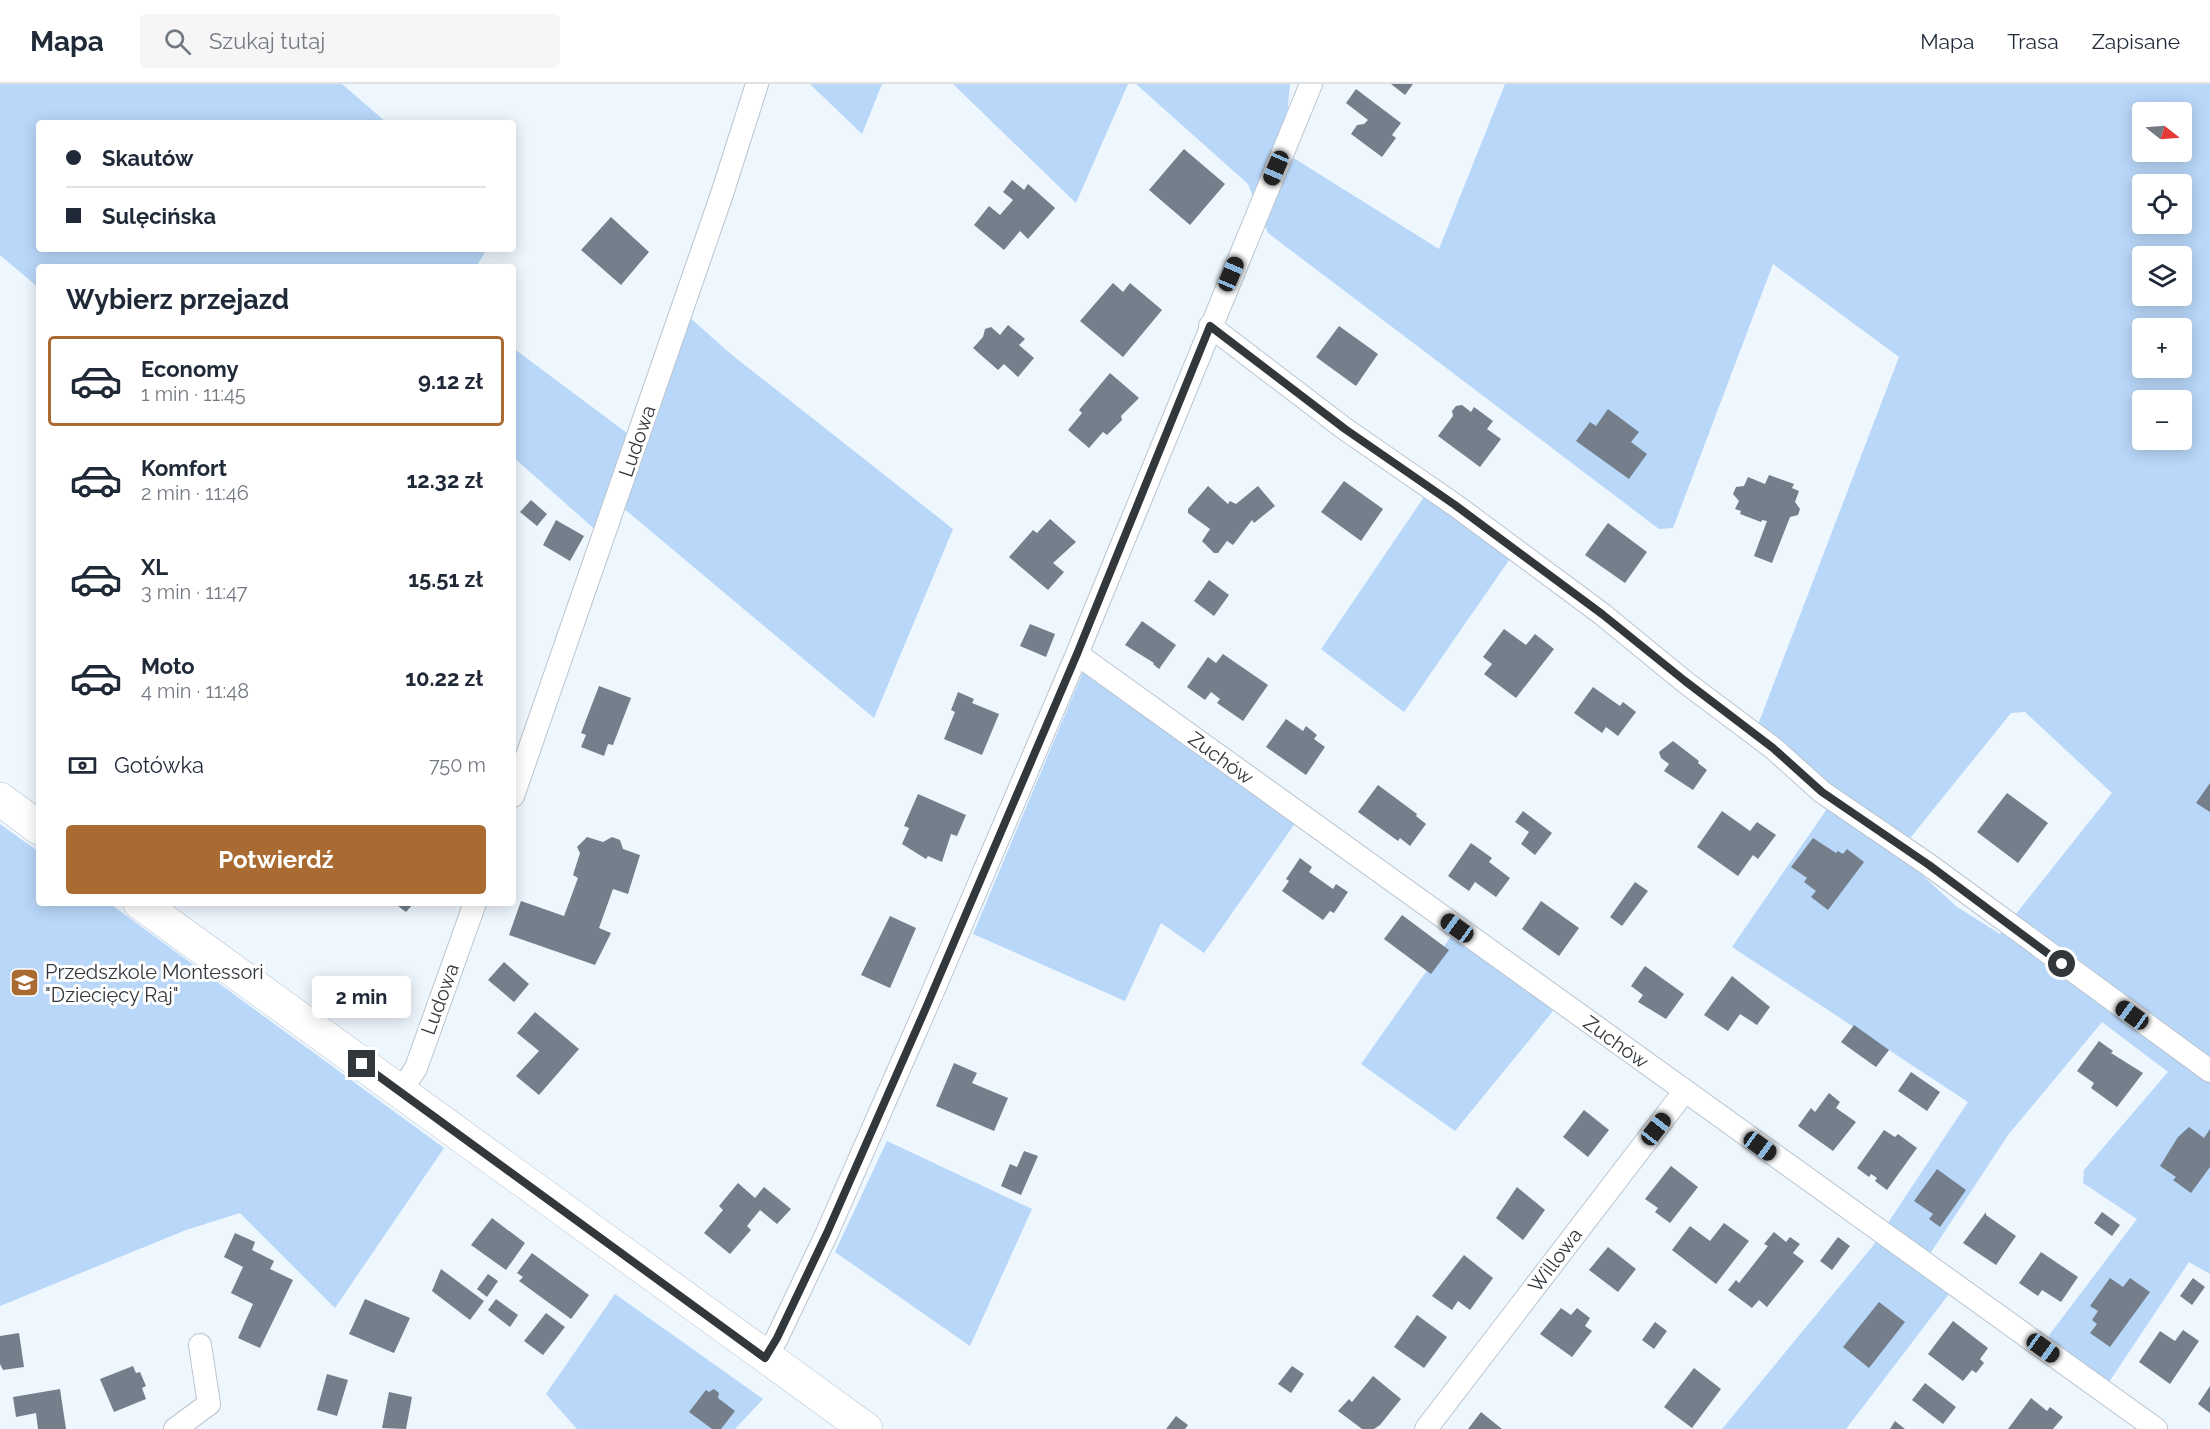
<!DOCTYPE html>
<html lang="pl">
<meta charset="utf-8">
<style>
:root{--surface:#fff;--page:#f6f6f7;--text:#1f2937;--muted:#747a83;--line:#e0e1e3;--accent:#aa6b32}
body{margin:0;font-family:Raleway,sans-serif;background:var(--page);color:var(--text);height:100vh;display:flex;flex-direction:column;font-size:22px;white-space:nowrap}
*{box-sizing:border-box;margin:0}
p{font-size:20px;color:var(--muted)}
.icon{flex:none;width:33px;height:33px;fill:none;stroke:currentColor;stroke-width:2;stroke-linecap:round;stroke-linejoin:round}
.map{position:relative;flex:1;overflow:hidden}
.side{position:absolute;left:36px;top:180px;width:480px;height:642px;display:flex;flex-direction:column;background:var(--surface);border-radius:6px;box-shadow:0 3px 15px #0003}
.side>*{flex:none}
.guide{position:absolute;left:36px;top:36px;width:480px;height:132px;border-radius:6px;box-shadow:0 3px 15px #0003;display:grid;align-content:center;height:132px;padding:0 30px;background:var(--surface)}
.needle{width:39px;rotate:107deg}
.tools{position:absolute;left:2132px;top:18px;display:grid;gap:12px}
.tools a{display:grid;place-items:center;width:60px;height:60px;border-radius:6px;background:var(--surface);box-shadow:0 3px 15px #0003;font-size:30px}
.end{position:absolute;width:27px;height:27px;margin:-14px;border:8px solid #32373c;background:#fff;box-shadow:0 0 0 3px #fff}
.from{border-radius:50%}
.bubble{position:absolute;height:42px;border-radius:6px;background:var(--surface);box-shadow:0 3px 15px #0003;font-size:20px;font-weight:700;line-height:42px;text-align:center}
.car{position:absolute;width:18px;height:36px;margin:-18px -9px;border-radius:8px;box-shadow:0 0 4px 2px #0007;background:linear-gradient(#222 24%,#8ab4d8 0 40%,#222 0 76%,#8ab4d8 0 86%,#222 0)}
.guide b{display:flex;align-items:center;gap:21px;height:57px;font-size:22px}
.guide b+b{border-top:2px solid var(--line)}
.guide i{width:15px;height:15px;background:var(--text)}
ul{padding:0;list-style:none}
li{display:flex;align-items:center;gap:18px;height:90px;margin:0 12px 9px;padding:0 18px;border:3px solid transparent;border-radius:6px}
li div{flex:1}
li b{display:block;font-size:22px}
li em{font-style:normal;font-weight:700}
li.current{border-color:var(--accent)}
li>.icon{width:54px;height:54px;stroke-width:1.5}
h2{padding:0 30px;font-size:27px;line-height:72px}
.pay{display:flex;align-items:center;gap:15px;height:66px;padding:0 30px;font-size:22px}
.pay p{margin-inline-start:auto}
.button{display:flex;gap:12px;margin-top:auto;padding:12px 30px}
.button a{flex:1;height:69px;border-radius:6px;background:var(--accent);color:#fff;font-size:24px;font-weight:700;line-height:69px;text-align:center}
header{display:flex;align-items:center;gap:36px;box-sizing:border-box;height:84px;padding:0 30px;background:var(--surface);border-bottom:2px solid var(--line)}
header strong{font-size:28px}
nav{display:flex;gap:33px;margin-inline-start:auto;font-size:21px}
.search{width:420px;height:54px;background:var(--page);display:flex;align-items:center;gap:15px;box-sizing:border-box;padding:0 21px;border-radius:6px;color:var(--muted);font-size:22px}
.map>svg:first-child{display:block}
.green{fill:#b8d7f9;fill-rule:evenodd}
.building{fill:#747f8b}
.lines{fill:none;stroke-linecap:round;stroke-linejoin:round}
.street-casing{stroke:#b9c5d1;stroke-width:24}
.secondary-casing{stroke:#b9c5d1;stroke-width:34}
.street{stroke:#fff;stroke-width:22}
.secondary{stroke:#fff;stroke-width:33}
.route{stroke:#32373c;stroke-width:8}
.labels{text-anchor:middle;stroke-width:6;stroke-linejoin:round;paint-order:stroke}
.street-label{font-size:20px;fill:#32373c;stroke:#fff}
.poi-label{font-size:20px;fill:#32373c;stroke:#fff;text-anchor:start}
</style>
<header>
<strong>Mapa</strong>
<div class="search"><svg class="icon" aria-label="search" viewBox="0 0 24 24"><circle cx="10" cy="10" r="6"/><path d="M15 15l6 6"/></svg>Szukaj tutaj</div>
<nav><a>Mapa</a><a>Trasa</a><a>Zapisane</a></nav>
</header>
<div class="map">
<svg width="2210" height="1345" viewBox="0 0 2210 1345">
<rect width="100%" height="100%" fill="#eef6fe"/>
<path class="green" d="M 0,0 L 342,0 L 387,39 L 39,39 L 39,165 L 487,165 L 476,183 L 39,183 L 39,204 L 0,171 Z
M 810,0 L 882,0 L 862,50 Z
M 953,0 L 1128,0 L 1076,119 Z
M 1136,0 L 1290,0 L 1284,68 L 1439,165 L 1505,0 L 2210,0 L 2210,1190 L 2189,1178 L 2109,1298 L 2047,1260 L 2050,1250 L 2137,1135 L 2083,1099 L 2084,1086 L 2168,988 L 2102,938 L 2008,1051 L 1926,1176 L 1952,1206 L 1846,1345 L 1722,1345 L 1872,1163 L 1968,1018 L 1732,863 L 1831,719 L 1751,659 L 1899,273 L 1773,180 L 1673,444 L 1659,445 L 1268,149 L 1248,100 ZM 2142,28 L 2181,28 L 2181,68 L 2142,68 ZM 2142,100 L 2181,100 L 2181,140 L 2142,140 ZM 2142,172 L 2181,172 L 2181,212 L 2142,212 ZM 2142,244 L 2181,244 L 2181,284 L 2142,284 ZM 2142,316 L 2181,316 L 2181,356 L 2142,356 ZM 2025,628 L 2112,709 L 2000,850 L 1957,823 L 1898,769 L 2011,629 Z
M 680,225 L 732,271 L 953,445 L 874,634 L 622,423 L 598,448 L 513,373 L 513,264 L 635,355 Z
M 1426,410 L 1516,466 L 1404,628 L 1321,565 Z
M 1083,588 L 1296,738 L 1204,869 L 1161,839 L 1125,917 L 973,850 Z
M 0,740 L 39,768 L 39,819 L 109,819 L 444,1064 L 335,1224 L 240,1129 L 186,1146 L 0,1222 Z
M 1457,844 L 1553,927 L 1455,1047 L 1361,980 Z
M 887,1057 L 1032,1125 L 970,1262 L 835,1168 Z
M 615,1210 L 763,1315 L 735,1345 L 577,1345 L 546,1310 Z"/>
<path class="building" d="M 1391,0 L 1413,0 L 1405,11 Z
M 1356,5 L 1401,39 L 1392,51 L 1396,54 L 1382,73 L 1351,50 L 1357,41 L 1364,40 L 1368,36 L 1346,19 Z
M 1184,65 L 1225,100 L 1190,141 L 1149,106 Z
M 1012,96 L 1024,106 L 1028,100 L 1055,124 L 1028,155 L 1020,147 L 1004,166 L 974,141 L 989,122 L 1000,131 L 1013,116 L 1003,108 Z
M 611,133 L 649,168 L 621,201 L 581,166 Z
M 1113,199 L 1123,208 L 1130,199 L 1162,226 L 1123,273 L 1080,237 Z
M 1008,241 L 1025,255 L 1019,261 L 1034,274 L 1018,293 L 1004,280 L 998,286 L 973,264 L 983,253 L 985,245 L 991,243 L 1000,251 Z
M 1339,242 L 1378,270 L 1356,302 L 1316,273 Z
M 1110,289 L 1139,314 L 1121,332 L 1122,336 L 1107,351 L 1103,348 L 1089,364 L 1068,346 L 1082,329 L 1079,326 Z
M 1462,321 L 1471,328 L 1474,323 L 1493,337 L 1487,345 L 1501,355 L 1480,383 L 1438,352 L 1453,332 L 1452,327 L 1456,322 Z
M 1608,325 L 1639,348 L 1631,358 L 1647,370 L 1629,395 L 1576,357 L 1590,338 L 1596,342 Z
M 1769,391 L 1794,400 L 1792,404 L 1799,407 L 1795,418 L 1800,425 L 1798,431 L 1790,433 L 1772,479 L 1754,472 L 1767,437 L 1762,436 L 1761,438 L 1740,430 L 1741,427 L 1735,425 L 1739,417 L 1733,410 L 1736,403 L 1744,402 L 1748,393 L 1765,400 Z
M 1344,397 L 1383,425 L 1361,457 L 1321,428 Z
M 1208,402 L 1228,420 L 1230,417 L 1236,420 L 1258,402 L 1275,422 L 1254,439 L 1252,436 L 1233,461 L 1227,457 L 1218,469 L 1214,469 L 1202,457 L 1210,445 L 1188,429 L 1188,425 Z
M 531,416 L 547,430 L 537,442 L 520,428 Z
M 1050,435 L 1076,458 L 1053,479 L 1064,488 L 1048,506 L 1009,473 L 1033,446 L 1037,449 Z
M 556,436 L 584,452 L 570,477 L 543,461 Z
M 1608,439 L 1647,468 L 1625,499 L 1585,471 Z
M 1209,496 L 1229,511 L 1214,532 L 1194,517 Z
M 1142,537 L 1176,561 L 1159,585 L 1153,580 L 1154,579 L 1125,561 Z
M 1030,540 L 1055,550 L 1046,573 L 1020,562 Z
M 1504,545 L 1526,561 L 1535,550 L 1554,565 L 1516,614 L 1484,590 L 1492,580 L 1483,573 Z
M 1223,570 L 1268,601 L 1243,637 L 1217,619 L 1220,615 L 1211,608 L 1205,616 L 1187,603 L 1208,573 L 1216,579 Z
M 599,602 L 631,614 L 613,661 L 608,660 L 604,672 L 581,663 L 586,651 L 581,649 Z
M 1593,603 L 1620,622 L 1623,618 L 1636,628 L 1618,652 L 1606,643 L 1602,649 L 1574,629 Z
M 958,608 L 974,615 L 972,619 L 999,630 L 982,671 L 944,655 L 955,628 L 951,626 Z
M 1286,635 L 1303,647 L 1306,642 L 1317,651 L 1314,655 L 1325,663 L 1306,691 L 1266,663 Z
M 1673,657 L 1699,677 L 1698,679 L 1707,686 L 1693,706 L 1664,687 L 1669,680 L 1661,674 L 1659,668 Z
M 2210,699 L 2210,728 L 2196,719 Z
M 1378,701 L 1417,730 L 1416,732 L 1426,740 L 1410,762 L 1400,754 L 1398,757 L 1358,728 Z
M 2007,709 L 2048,739 L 2018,779 L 1977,748 Z
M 918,710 L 966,731 L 957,752 L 951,750 L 942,778 L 928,772 L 926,775 L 902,760 L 909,744 L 904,742 Z
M 1523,727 L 1552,749 L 1535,771 L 1521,760 L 1529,748 L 1515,738 Z
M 1722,727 L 1750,747 L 1757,738 L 1776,751 L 1758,775 L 1753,771 L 1738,792 L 1697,763 Z
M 587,753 L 603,758 L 612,753 L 620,756 L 623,765 L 640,771 L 628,810 L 613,805 L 599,844 L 611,849 L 595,881 L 509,851 L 521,817 L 564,832 L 578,794 L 573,791 L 580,769 L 577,763 Z
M 1813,754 L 1836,769 L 1838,767 L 1843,770 L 1847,765 L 1864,778 L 1828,826 L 1811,813 L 1816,807 L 1804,798 L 1807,794 L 1791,783 Z
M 1471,759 L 1492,774 L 1489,778 L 1510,794 L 1496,813 L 1475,798 L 1469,807 L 1448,792 Z
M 1300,774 L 1312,783 L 1309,788 L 1333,805 L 1336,800 L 1348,808 L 1334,829 L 1330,827 L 1323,836 L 1282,807 L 1289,797 L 1286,795 Z
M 1635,798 L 1648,807 L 1622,842 L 1610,833 Z
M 1541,817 L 1579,844 L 1559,872 L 1522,845 Z
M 394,819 L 414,819 L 406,828 Z
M 1402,831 L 1449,866 L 1431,890 L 1384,855 Z
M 890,832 L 916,844 L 890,904 L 861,891 Z
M 504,878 L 529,900 L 514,918 L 488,896 Z
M 1645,882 L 1684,910 L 1666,935 L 1638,918 L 1643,911 L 1631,902 Z
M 1732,892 L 1770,923 L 1757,941 L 1740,930 L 1728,947 L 1704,931 Z
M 535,928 L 579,965 L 539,1011 L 516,992 L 539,967 L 517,949 Z
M 1854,941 L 1889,966 L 1876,983 L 1841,958 Z
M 2099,957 L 2113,967 L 2111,969 L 2143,989 L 2117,1023 L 2091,1004 L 2094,999 L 2077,987 Z
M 954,979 L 977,989 L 972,999 L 1008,1014 L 994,1047 L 936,1022 Z
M 1911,988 L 1940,1008 L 1927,1027 L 1898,1007 Z
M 1829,1009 L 1840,1018 L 1836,1024 L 1856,1038 L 1833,1067 L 1798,1042 L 1811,1024 L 1815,1028 Z
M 1584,1026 L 1609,1046 L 1588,1073 L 1563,1053 Z
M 2189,1043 L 2204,1054 L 2210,1045 L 2210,1083 L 2191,1109 L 2173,1096 L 2176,1093 L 2160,1082 L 2178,1053 Z
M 1884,1046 L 1895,1053 L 1898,1050 L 1917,1064 L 1887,1106 L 1875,1097 L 1877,1094 L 1871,1090 L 1869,1093 L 1857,1084 Z
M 1024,1067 L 1038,1072 L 1021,1111 L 1001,1102 L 1010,1080 L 1017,1083 Z
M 1671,1082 L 1698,1103 L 1670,1139 L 1655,1128 L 1658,1124 L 1645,1115 Z
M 1937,1085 L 1966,1106 L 1940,1143 L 1929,1135 L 1933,1130 L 1914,1117 Z
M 738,1099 L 755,1114 L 764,1103 L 791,1125 L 777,1140 L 760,1126 L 747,1142 L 751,1146 L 730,1170 L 704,1149 L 723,1126 L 719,1122 Z
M 1517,1103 L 1545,1126 L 1523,1156 L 1496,1134 Z
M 1986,1128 L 1986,1131 L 2016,1152 L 1996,1181 L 1963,1159 Z
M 2102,1128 L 2120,1141 L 2112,1152 L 2094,1139 Z
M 492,1134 L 525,1159 L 506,1186 L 471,1161 Z
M 1724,1139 L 1749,1157 L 1716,1200 L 1672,1166 L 1690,1142 L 1710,1157 Z
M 1774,1148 L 1786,1158 L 1790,1153 L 1800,1160 L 1793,1169 L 1804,1177 L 1767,1223 L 1759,1216 L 1752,1224 L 1728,1206 L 1736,1196 L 1739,1199 L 1768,1162 L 1764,1160 Z
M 235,1149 L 255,1158 L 252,1166 L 274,1177 L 270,1185 L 293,1196 L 260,1264 L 238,1254 L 253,1220 L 231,1209 L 243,1183 L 224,1173 Z
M 1838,1153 L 1850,1162 L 1832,1186 L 1820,1177 Z
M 1608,1163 L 1636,1185 L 1618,1208 L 1589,1186 Z
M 2041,1168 L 2078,1193 L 2061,1218 L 2042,1206 L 2038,1212 L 2019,1199 Z
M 532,1169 L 589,1211 L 571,1235 L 519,1197 L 523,1193 L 517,1189 Z
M 1464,1171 L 1493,1194 L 1470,1226 L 1458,1217 L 1452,1226 L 1432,1212 Z
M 441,1185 L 484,1217 L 470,1236 L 432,1207 Z
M 488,1190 L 498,1197 L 487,1213 L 477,1205 Z
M 2110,1194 L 2123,1203 L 2130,1194 L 2150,1208 L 2110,1263 L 2090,1249 L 2097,1240 L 2092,1236 L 2098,1227 L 2090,1222 Z
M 2193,1194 L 2205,1203 L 2192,1221 L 2180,1212 Z
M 365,1215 L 410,1234 L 394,1269 L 349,1250 Z
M 496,1215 L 518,1231 L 510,1243 L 488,1226 Z
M 1879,1218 L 1905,1238 L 1869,1284 L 1843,1263 Z
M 1561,1224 L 1571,1231 L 1577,1224 L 1590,1234 L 1585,1242 L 1592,1247 L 1572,1273 L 1540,1250 Z
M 546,1229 L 565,1243 L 543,1271 L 524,1257 Z
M 1417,1231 L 1447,1253 L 1424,1284 L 1394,1263 Z
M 1953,1237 L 1988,1264 L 1980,1275 L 1984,1279 L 1976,1289 L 1972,1286 L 1963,1297 L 1928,1270 Z
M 1655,1238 L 1667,1247 L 1654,1265 L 1642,1256 Z
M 2183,1246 L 2199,1257 L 2170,1300 L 2139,1278 L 2160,1247 L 2175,1257 Z
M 19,1249 L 24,1283 L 3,1286 L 0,1280 L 0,1252 Z
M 133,1282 L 136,1289 L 140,1288 L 146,1302 L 142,1304 L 146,1315 L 114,1328 L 100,1295 Z
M 1292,1282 L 1304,1290 L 1291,1309 L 1278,1300 Z
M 1694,1284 L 1721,1305 L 1692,1344 L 1664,1323 Z
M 327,1290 L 348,1296 L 337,1332 L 317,1326 Z
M 1373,1292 L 1401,1315 L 1380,1341 L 1374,1345 L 1362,1345 L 1338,1327 L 1349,1315 L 1352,1318 Z
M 1925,1299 L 1956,1323 L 1943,1340 L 1912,1316 Z
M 2210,1302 L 2210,1329 L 2198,1320 Z
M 60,1305 L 66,1345 L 38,1345 L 36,1329 L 16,1333 L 13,1313 Z
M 714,1305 L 719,1309 L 718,1314 L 735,1327 L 721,1345 L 712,1345 L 689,1328 L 706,1306 L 709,1308 Z
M 389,1308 L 412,1313 L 406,1345 L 382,1344 Z
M 2031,1314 L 2047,1327 L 2050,1323 L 2063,1333 L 2053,1345 L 2008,1345 Z
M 1481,1328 L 1502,1345 L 1468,1345 Z
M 1176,1332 L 1188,1341 L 1185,1345 L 1166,1345 Z
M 1895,1337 L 1905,1345 L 1890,1345 Z"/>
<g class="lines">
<defs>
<path id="street" d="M 1210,242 L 1345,345 L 1455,421 L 1602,530 L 1685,598 L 1773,664 L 1822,708 L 1929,781 L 2210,987
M 1077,570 L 2156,1345
M 513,712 L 722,110 L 757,0
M 401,1007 L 416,984 L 475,819
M 765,1274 L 777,1254 L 827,1149 L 925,926 L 1077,570 L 1311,0
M 175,1345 L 209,1320 L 200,1261
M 1426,1345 L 1684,1008"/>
<path id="secondary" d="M 0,715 L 39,744
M 140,819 L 866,1345"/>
</defs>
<use href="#street" class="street-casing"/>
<use href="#secondary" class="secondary-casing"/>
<use href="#street" class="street"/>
<use href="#secondary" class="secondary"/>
</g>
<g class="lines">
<path class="route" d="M 362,980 L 765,1274 L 777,1254 L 827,1149 L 925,926 L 1077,570 L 1210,242 L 1345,345 L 1455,421 L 1602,530 L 1685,597 L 1773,664 L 1822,708 L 1929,781 L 2062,880"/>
</g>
<defs>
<symbol id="school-square" viewBox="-11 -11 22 22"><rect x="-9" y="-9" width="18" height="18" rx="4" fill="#aa6b32" stroke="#fff"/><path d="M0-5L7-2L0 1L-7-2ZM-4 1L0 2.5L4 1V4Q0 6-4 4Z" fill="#fff"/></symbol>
</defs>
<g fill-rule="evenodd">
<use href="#school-square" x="8" y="882" width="33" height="33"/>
</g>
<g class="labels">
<g class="street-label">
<text transform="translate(637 357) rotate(-71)" y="7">Ludowa</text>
<text transform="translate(1221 674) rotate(36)" y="7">Zuchów</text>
<text transform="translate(440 915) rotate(-70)" y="7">Ludowa</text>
<text transform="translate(1616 958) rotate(36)" y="7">Zuchów</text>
<text transform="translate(1555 1176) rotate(-53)" y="7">Willowa</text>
</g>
<g class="poi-label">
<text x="45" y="895">Przedszkole Montessori<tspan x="45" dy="23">"Dziecięcy Raj"</tspan></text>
</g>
</g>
</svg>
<div class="tools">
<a><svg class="needle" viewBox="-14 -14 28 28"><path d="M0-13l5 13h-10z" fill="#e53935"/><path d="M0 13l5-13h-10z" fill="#747a83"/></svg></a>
<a><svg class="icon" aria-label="locate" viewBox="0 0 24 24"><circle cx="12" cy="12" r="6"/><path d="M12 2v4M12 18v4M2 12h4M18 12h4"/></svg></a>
<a><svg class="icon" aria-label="layers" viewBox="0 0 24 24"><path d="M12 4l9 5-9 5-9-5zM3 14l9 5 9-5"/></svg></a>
<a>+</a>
<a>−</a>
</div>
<i class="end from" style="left:2062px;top:880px"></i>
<i class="end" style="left:362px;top:980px"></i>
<div class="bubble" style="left:312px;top:892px;width:99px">2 min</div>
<i class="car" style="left:1276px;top:84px;rotate:203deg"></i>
<i class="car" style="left:1231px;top:190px;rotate:23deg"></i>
<i class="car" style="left:1457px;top:844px;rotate:306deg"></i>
<i class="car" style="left:2132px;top:931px;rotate:306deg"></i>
<i class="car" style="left:1656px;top:1045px;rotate:38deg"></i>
<i class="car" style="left:1760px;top:1062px;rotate:126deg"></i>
<i class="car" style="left:2043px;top:1264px;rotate:126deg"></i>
<div class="guide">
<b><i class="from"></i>Skautów</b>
<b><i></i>Sulęcińska</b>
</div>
<section class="side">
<h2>Wybierz przejazd</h2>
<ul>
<li class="current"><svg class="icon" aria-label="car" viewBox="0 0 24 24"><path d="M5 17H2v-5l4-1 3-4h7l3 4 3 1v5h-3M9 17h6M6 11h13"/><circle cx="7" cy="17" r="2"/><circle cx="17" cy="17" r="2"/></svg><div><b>Economy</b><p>1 min · 11:45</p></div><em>9.12 zł</em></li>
<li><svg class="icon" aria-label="car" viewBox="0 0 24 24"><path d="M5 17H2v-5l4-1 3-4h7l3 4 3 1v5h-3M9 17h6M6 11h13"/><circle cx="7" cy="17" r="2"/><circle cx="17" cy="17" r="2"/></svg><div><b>Komfort</b><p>2 min · 11:46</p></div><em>12.32 zł</em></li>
<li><svg class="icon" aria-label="car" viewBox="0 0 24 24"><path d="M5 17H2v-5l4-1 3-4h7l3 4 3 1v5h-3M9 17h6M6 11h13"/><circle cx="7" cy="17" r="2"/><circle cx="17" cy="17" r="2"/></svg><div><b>XL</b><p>3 min · 11:47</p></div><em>15.51 zł</em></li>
<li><svg class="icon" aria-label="car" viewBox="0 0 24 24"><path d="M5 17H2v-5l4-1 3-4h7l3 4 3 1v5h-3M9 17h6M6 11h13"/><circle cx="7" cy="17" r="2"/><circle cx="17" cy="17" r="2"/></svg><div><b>Moto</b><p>4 min · 11:48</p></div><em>10.22 zł</em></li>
</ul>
<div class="pay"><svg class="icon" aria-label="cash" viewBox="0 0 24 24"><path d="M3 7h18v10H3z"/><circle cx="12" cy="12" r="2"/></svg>Gotówka<p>750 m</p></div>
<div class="button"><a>Potwierdź</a></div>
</section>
</div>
